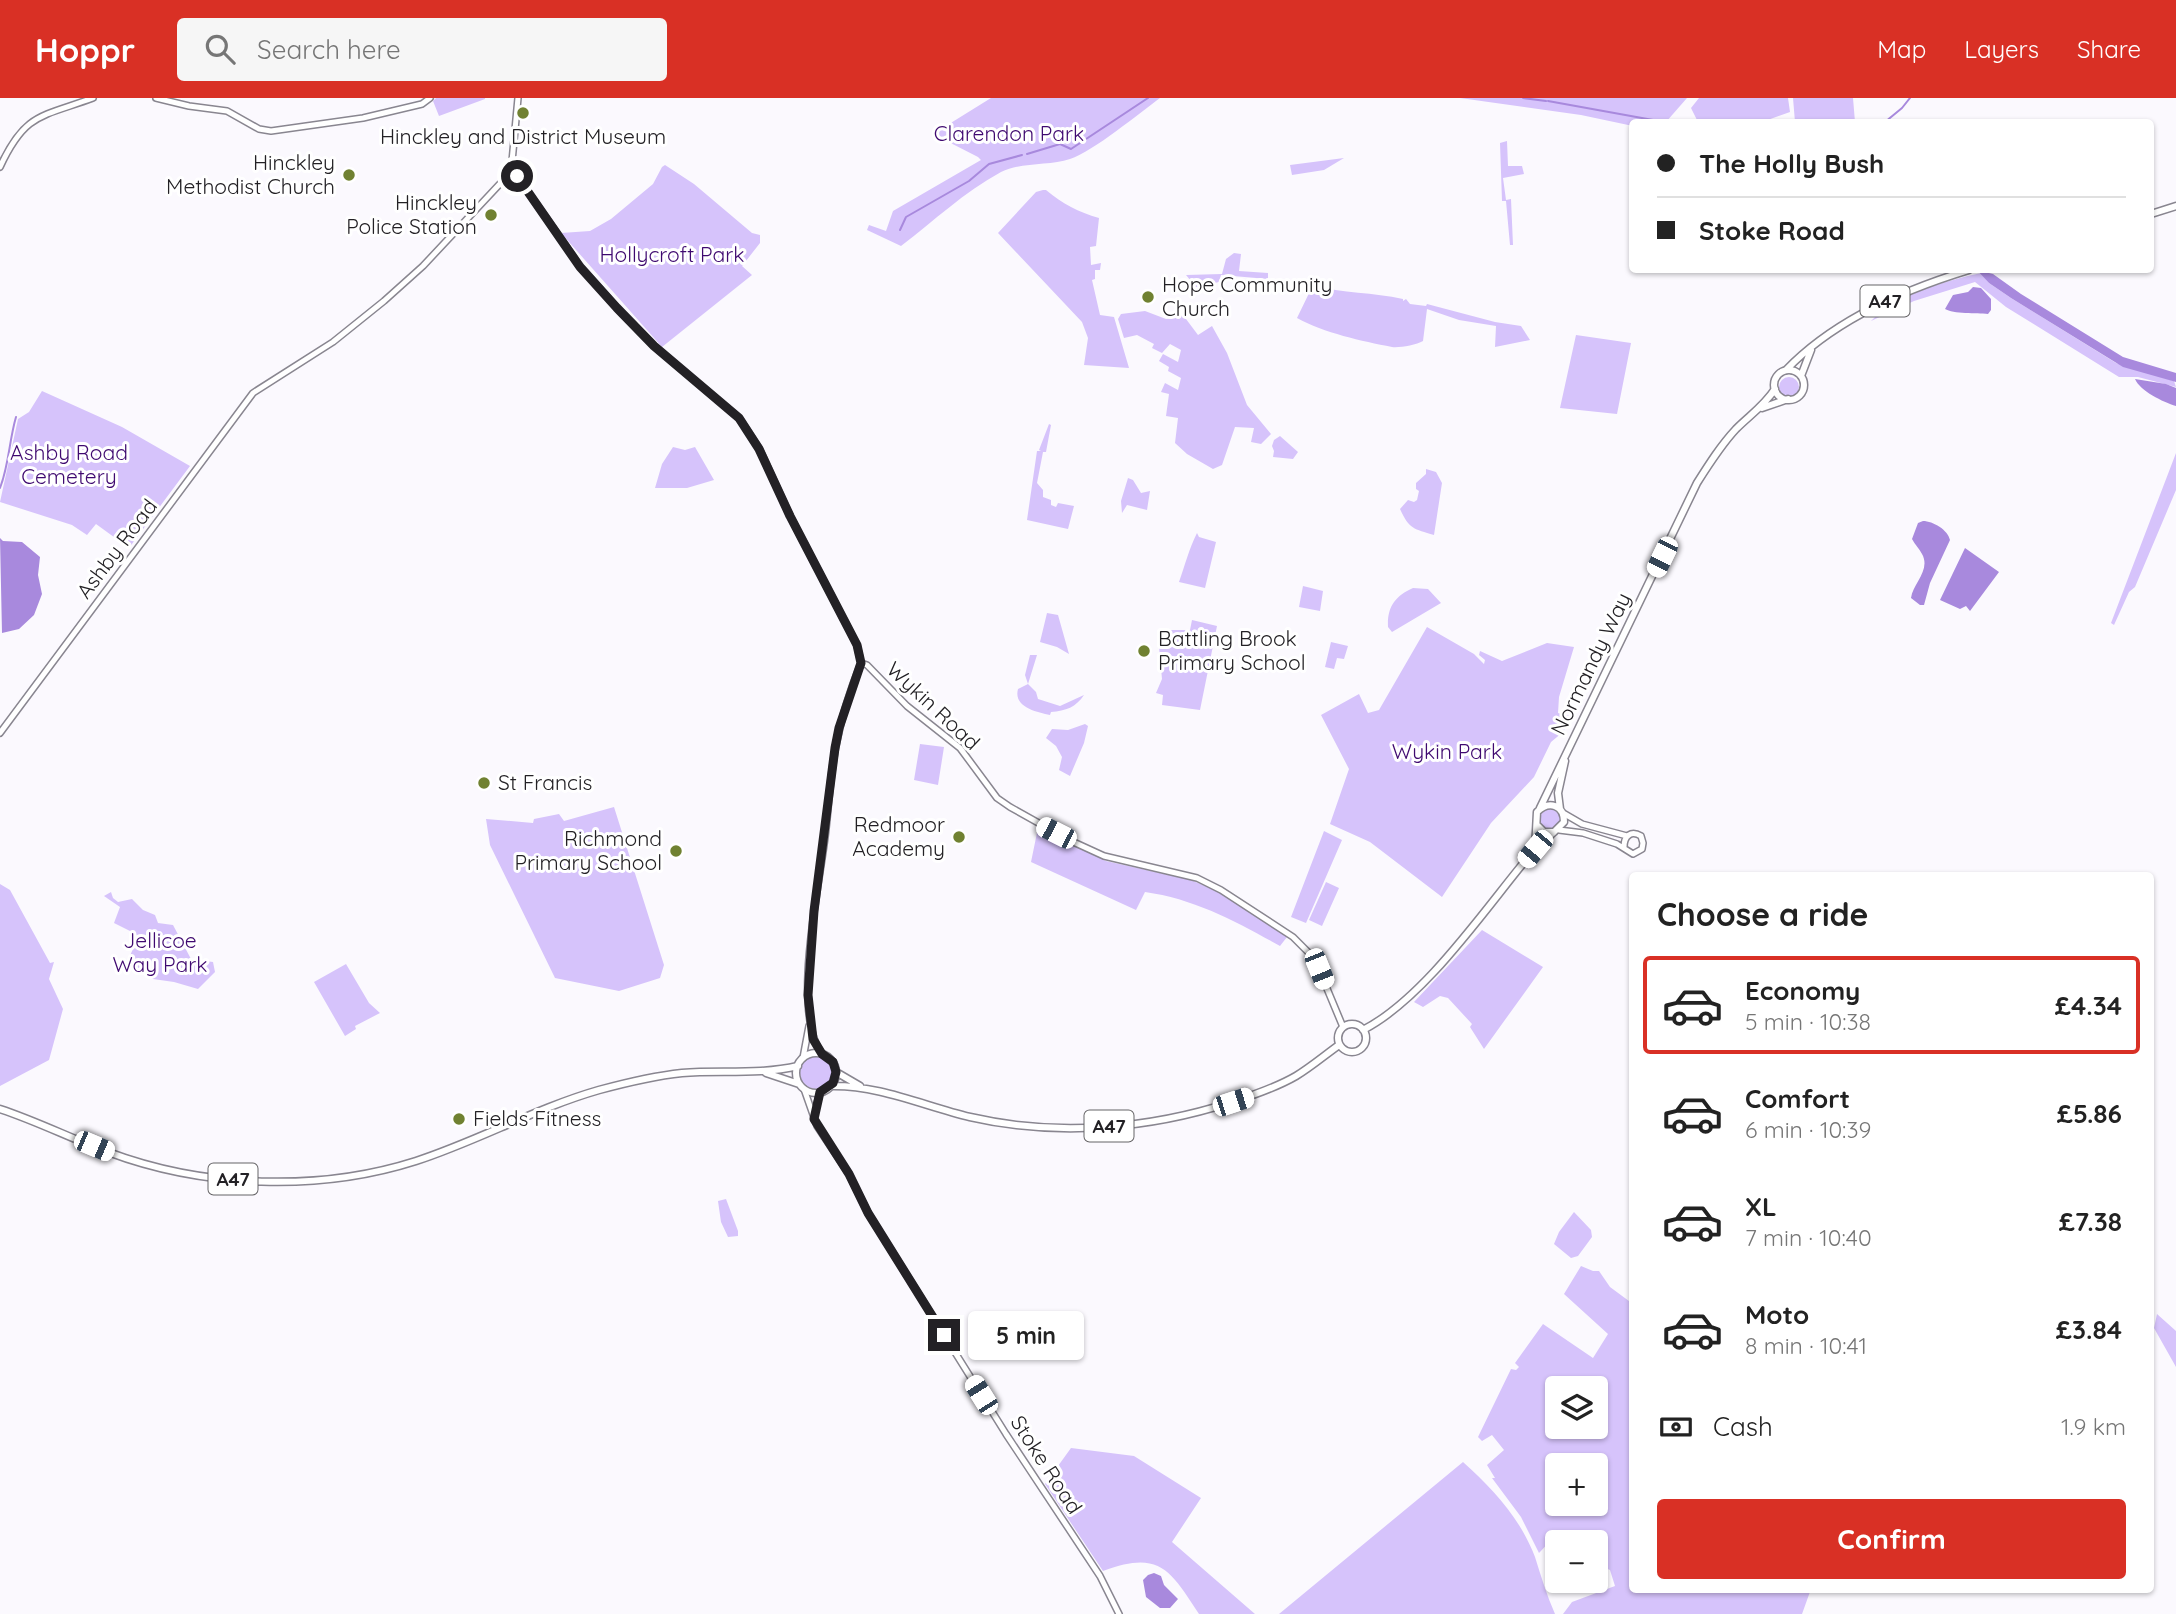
<!DOCTYPE html>
<meta charset="utf-8">
<style>
:root{--surface:#fff;--page:#f6f6f6;--text:#222;--muted:#767676;--line:#e0e0e0;--accent:#d93025}
body{margin:0;font-family:Quicksand,sans-serif;background:var(--page);color:var(--text);height:100vh;display:flex;flex-direction:column;font-size:26px;white-space:nowrap}
*{box-sizing:border-box;margin:0}
p{font-size:23px;color:var(--muted)}
.icon{flex:none;width:38px;height:38px;fill:none;stroke:currentColor;stroke-width:2;stroke-linecap:round;stroke-linejoin:round}
.map{position:relative;flex:1;overflow:hidden}
.sheet{position:absolute;left:1629px;top:774px;width:525px;height:721px;display:flex;flex-direction:column;background:var(--surface);border-radius:7px;box-shadow:0 2px 5px #0004}
.sheet>*{flex:none}
.banner{position:absolute;left:1629px;top:21px;width:525px;height:154px;border-radius:7px;box-shadow:0 2px 5px #0004;display:grid;align-content:center;height:154px;padding:0 28px;background:var(--surface)}
.buttons{position:absolute;left:1545px;top:1278px;display:grid;gap:14px}
.buttons a{display:grid;place-items:center;width:63px;height:63px;border-radius:7px;background:var(--surface);box-shadow:0 2px 5px #0004;font-size:35px}
.end{position:absolute;width:32px;height:32px;margin:-16px;border:9px solid #232125;background:#fff;box-shadow:0 0 0 4px #fff}
.from{border-radius:50%}
.bubble{position:absolute;height:49px;border-radius:7px;background:var(--surface);box-shadow:0 2px 5px #0004;font-size:23px;font-weight:700;line-height:49px;text-align:center}
.car{position:absolute;width:21px;height:42px;margin:-21px -10px;border-radius:9px;box-shadow:0 0 5px 2px #0007;background:linear-gradient(#fff 24%,#345 0 40%,#fff 0 76%,#345 0 86%,#fff 0)}
.banner b{display:flex;align-items:center;gap:24px;height:66px;font-size:26px}
.banner b+b{border-top:2px solid var(--line)}
.banner i{width:18px;height:18px;background:var(--text)}
ul{padding:0;list-style:none}
li{display:flex;align-items:center;gap:21px;height:98px;margin:0 14px 10px;padding:0 14px;border:4px solid transparent;border-radius:7px}
li div{flex:1}
li b{display:block;font-size:26px}
li em{font-style:normal;font-weight:700}
li.on{border-color:var(--accent)}
li>.icon{width:63px;height:63px;stroke-width:1.5}
h2{padding:0 28px;font-size:32px;line-height:84px}
.pay{display:flex;align-items:center;gap:18px;height:77px;padding:0 28px;font-size:26px}
.pay p{margin-inline-start:auto}
.button{display:flex;gap:14px;margin-top:auto;padding:14px 28px}
.button a{flex:1;height:80px;border-radius:7px;background:var(--accent);color:#fff;font-size:28px;font-weight:700;line-height:80px;text-align:center}
header{display:flex;align-items:center;gap:42px;box-sizing:border-box;height:98px;padding:0 35px;background:var(--accent);color:#fff}
header strong{font-size:33px}
nav{display:flex;gap:38px;margin-inline-start:auto;font-size:24px}
.search{width:490px;height:63px;background:var(--page);display:flex;align-items:center;gap:18px;box-sizing:border-box;padding:0 24px;border-radius:7px;color:var(--muted);font-size:26px}
.map>svg:first-child{display:block}
.green{fill:#d6c3fb;fill-rule:evenodd}
.water{fill:#a889dd}
.lines{fill:none;stroke-linecap:round;stroke-linejoin:round}
.stream{stroke:#a889dd;stroke-width:2}
.secondary-casing{stroke:#898690;stroke-width:8}
.primary-casing{stroke:#898690;stroke-width:9}
.secondary{stroke:#fff;stroke-width:5}
.primary{stroke:#fff;stroke-width:6}
.route{stroke:#232125;stroke-width:9}
.poi-dot{fill:#708131;stroke:#fff;stroke-width:2.5}
.labels{text-anchor:middle;stroke-width:6;stroke-linejoin:round;paint-order:stroke}
.shield{fill:#fff;stroke:#656466;stroke-width:2}
.shield-label{font-size:19px;font-weight:bold;fill:#232125}
.park-label{font-size:21px;fill:#3f0970;stroke:#fff}
.poi-label{font-size:21px;fill:#232125;stroke:#fff;text-anchor:end}
.street-label{font-size:21px;fill:#232125;stroke:#fff}
</style>
<header>
<strong>Hoppr</strong>
<div class="search"><svg class="icon" aria-label="search" viewBox="0 0 24 24"><circle cx="10" cy="10" r="6"/><path d="M15 15l6 6"/></svg>Search here</div>
<nav><a>Map</a><a>Layers</a><a>Share</a></nav>
</header>
<div class="map">
<svg width="2176" height="1516" viewBox="0 0 2176 1516">
<rect width="100%" height="100%" fill="#fbf9fe"/>
<path class="green" d="M 436,0 L 485,0 L 485,1 L 439,18 L 433,3 Z
M 991,0 L 1160,0 C 1138,16 1094,53 1070,61 C 1049,68 1021,64 1001,74 C 964,94 934,123 901,148 L 867,132 L 869,127 L 886,133 L 893,113 L 981,62 L 978,59 L 933,36 Z
M 1460,0 L 1687,0 L 1666,24 L 1633,24 L 1633,28 L 1581,17 Z
M 1699,0 L 1788,0 L 1790,14 L 1762,24 L 1698,24 L 1691,10 Z
M 1793,0 L 1853,0 L 1855,24 L 1795,24 Z
M 1507,43 L 1508,68 L 1522,68 L 1524,76 L 1503,80 L 1506,102 L 1511,101 L 1513,147 L 1510,147 L 1506,103 L 1502,103 L 1500,45 Z
M 1344,60 L 1324,72 L 1292,77 L 1290,67 Z
M 665,67 L 694,86 L 752,135 L 760,137 L 760,145 L 742,168 L 752,177 L 662,249 L 561,135 L 590,133 L 611,121 L 653,86 L 662,69 Z
M 1043,92 L 1046,92 C 1063,106 1078,114 1099,120 L 1096,148 L 1090,149 L 1091,167 L 1101,165 L 1100,172 L 1095,172 L 1095,181 L 1092,182 L 1100,217 L 1114,219 L 1129,270 L 1084,267 L 1088,240 L 1082,224 L 998,135 L 1036,94 Z
M 1234,155 L 1241,156 L 1239,173 L 1268,175 L 1268,181 L 1221,177 L 1219,184 L 1196,189 L 1186,177 L 1222,176 L 1226,161 Z
M 1981,175 L 1989,185 L 2011,200 L 2116,265 L 2174,283 L 2176,289 L 2138,279 L 2119,279 L 2006,209 L 1975,184 L 1914,203 L 1871,223 C 1895,198 1947,182 1981,175 Z
M 1313,187 C 1343,196 1373,194 1403,201 L 1403,203 L 1406,201 L 1410,206 L 1426,208 L 1427,206 L 1495,224 L 1521,228 L 1530,242 L 1495,249 L 1496,228 L 1459,222 L 1427,211 L 1423,243 C 1416,247 1399,250 1392,249 C 1362,243 1324,235 1297,220 Z
M 1145,213 L 1166,221 L 1183,217 L 1198,237 L 1212,228 L 1227,255 L 1247,307 L 1271,336 L 1261,346 L 1251,344 L 1254,330 L 1235,329 L 1222,367 L 1213,371 L 1187,356 L 1175,345 L 1178,320 L 1166,318 L 1169,296 L 1161,294 L 1165,285 L 1178,292 L 1181,280 L 1168,273 L 1169,269 L 1159,263 L 1163,256 L 1178,264 L 1181,252 L 1170,246 L 1162,255 L 1152,250 L 1154,246 L 1137,237 L 1124,240 L 1118,221 L 1121,216 Z
M 1576,237 L 1631,245 L 1617,316 L 1560,310 Z
M1779 289a10 10 0 1 1 20 0a10 10 0 1 1-20 0Z
M 42,293 L 122,329 L 190,368 L 129,450 L 96,426 L 87,437 L 72,427 L 0,404 L 18,321 L 29,314 Z
M 1049,326 L 1051,327 L 1046,354 L 1043,354 L 1037,385 L 1043,392 L 1043,399 L 1051,402 L 1051,407 L 1056,409 L 1058,405 L 1074,408 L 1068,431 L 1027,422 L 1037,353 L 1041,353 L 1039,352 Z
M 1280,338 L 1298,354 L 1293,361 L 1273,359 L 1274,353 L 1272,348 L 1274,342 Z
M 673,349 L 685,352 L 695,349 L 714,382 L 687,390 L 655,390 L 662,366 Z
M 2176,355 L 2176,392 L 2135,489 L 2129,494 L 2114,527 L 2111,525 Z
M 1426,371 L 1436,374 L 1442,385 L 1434,437 C 1414,431 1409,431 1400,411 L 1408,402 L 1414,404 L 1417,402 L 1419,393 L 1416,391 L 1416,385 L 1426,376 Z
M 1128,380 L 1133,382 L 1141,395 L 1150,393 L 1147,412 L 1127,407 L 1122,415 L 1121,403 Z
M 1197,435 L 1199,439 L 1216,444 L 1205,490 L 1179,484 C 1185,467 1189,451 1197,435 Z
M 1303,488 L 1323,493 L 1320,513 L 1299,509 Z
M 1413,490 L 1428,491 L 1441,505 L 1392,534 L 1388,529 C 1387,509 1395,498 1413,490 Z
M 1047,515 L 1058,517 L 1069,556 L 1057,549 L 1040,544 Z
M 1192,522 L 1217,528 L 1200,612 L 1162,607 L 1163,597 L 1156,595 L 1162,581 L 1159,549 L 1166,546 L 1164,532 L 1190,532 Z
M 1427,529 L 1474,556 L 1484,566 L 1485,562 L 1479,557 L 1480,553 L 1502,563 L 1547,545 L 1574,549 L 1559,599 L 1558,615 L 1573,619 L 1563,634 L 1551,644 L 1534,679 L 1491,725 L 1442,799 L 1370,744 L 1330,726 L 1349,671 L 1321,617 L 1359,596 L 1368,615 L 1379,612 Z
M 1331,544 L 1348,548 L 1344,561 L 1337,560 L 1334,571 L 1325,569 Z
M 1030,557 L 1037,557 L 1028,586 L 1036,594 L 1038,601 L 1060,608 L 1084,597 C 1076,609 1066,613 1051,614 L 1050,617 C 1037,614 1013,609 1018,591 L 1028,586 L 1025,577 Z
M 1085,626 L 1088,628 L 1084,645 L 1070,678 L 1059,672 L 1062,659 L 1056,648 L 1046,640 L 1052,631 L 1068,632 Z
M 920,646 L 944,649 L 938,687 L 914,682 Z
M 614,709 L 664,867 L 660,880 L 619,893 L 555,880 L 490,747 L 486,721 L 533,725 L 534,721 L 559,716 L 564,723 Z
M1540 721a10 10 0 1 1 20 0a10 10 0 1 1-20 0Z
M 1038,730 L 1106,763 L 1191,782 L 1217,793 L 1287,839 L 1280,848 C 1237,824 1195,801 1145,794 L 1136,812 L 1031,764 Z
M 1324,733 L 1342,742 L 1306,825 L 1291,819 Z
M 1326,784 L 1339,790 L 1322,828 L 1309,822 Z
M 0,786 L 10,792 L 50,865 L 54,864 L 49,881 L 63,911 L 49,962 L 0,988 Z
M 111,794 L 113,800 L 118,804 L 132,801 L 143,812 L 155,817 L 158,825 L 173,827 L 191,861 L 213,864 L 215,874 L 198,891 L 174,884 L 153,881 L 128,862 L 138,840 L 136,836 L 114,825 L 120,809 L 104,798 Z
M 1482,832 L 1543,869 L 1484,951 L 1470,929 L 1472,926 L 1448,900 L 1440,898 L 1423,909 L 1414,904 Z
M 346,866 L 369,905 L 380,915 L 355,928 L 356,931 L 345,938 L 314,884 Z
M800 975a16 16 0 1 1 32 0a16 16 0 1 1-32 0Z
M 726,1101 L 738,1133 L 738,1138 L 728,1139 L 721,1124 L 718,1103 Z
M 1574,1114 L 1591,1132 L 1592,1139 L 1578,1158 L 1571,1160 L 1554,1146 L 1559,1134 Z
M 1581,1168 L 1593,1173 L 1599,1173 L 1610,1189 L 1633,1206 L 1633,1491 L 1811,1491 L 1802,1516 L 1563,1516 L 1572,1504 L 1615,1488 L 1610,1472 L 1596,1466 L 1596,1444 L 1568,1444 L 1560,1437 L 1554,1439 L 1539,1455 L 1521,1419 L 1492,1380 L 1495,1380 L 1487,1367 L 1504,1352 L 1492,1337 L 1482,1343 L 1478,1339 L 1511,1271 L 1516,1272 L 1519,1269 L 1515,1265 L 1543,1226 L 1593,1260 L 1608,1236 L 1564,1196 ZM 1558,1290 L 1596,1290 L 1596,1328 L 1558,1328 ZM 1558,1367 L 1596,1367 L 1596,1405 L 1558,1405 Z
M 2157,1216 L 2176,1233 L 2176,1269 L 2154,1230 Z
M 1071,1350 L 1134,1358 L 1201,1400 L 1172,1444 L 1255,1516 L 1199,1516 C 1170,1472 1160,1452 1103,1473 L 1045,1386 Z
M 1463,1364 C 1494,1392 1520,1420 1535,1459 C 1541,1478 1547,1498 1555,1516 L 1279,1516 Z"/>
<path class="water" d="M 1977,172 L 1993,176 L 2021,196 L 2123,259 L 2176,275 L 2176,284 L 2123,269 L 2011,200 L 1989,185 Z
M 1973,189 L 1981,190 L 1991,201 L 1991,212 L 1988,216 C 1977,215 1953,216 1945,211 L 1953,197 L 1968,194 Z
M 2135,281 L 2166,286 L 2176,290 L 2176,308 C 2163,304 2140,293 2135,281 Z
M 1923,423 C 1933,423 1948,432 1950,442 L 1930,485 L 1924,507 L 1920,507 L 1911,500 C 1913,485 1931,472 1922,456 C 1919,450 1915,447 1912,441 L 1918,425 Z
M 0,440 L 3,443 L 22,444 L 40,459 L 38,477 L 42,496 L 34,517 L 19,531 L 2,535 Z
M 1965,450 L 1999,474 L 1970,513 L 1966,508 L 1960,511 L 1940,502 Z
M 1154,1475 L 1161,1478 L 1164,1487 L 1178,1501 L 1170,1510 L 1160,1510 L 1146,1499 L 1143,1482 L 1148,1477 Z"/>
<g class="lines">
<path class="stream" d="M 1523,0 L 1546,3
M 1548,3 L 1664,24
M 1885,24 L 1902,10 L 1910,0
M 1027,56 L 1060,46 L 1071,51 L 1148,0
M 900,132 L 906,119 L 969,83 L 989,66 L 1022,57
M 0,390 C 9,367 9,343 16,319"/>
<defs>
<path id="secondary" d="M 156,0 L 189,8 L 227,13 L 259,31 L 271,33 L 363,20 L 422,6 L 430,0
M 0,69 C 25,15 41,19 93,0
M 511,74 L 521,84 L 580,168 L 617,210 L 654,248 L 739,320 L 759,350 L 790,418 L 857,547 L 861,565
M 861,565 L 867,567 L 907,608 L 960,650 L 997,700 L 1010,709 L 1069,742 L 1104,758 L 1197,780 L 1221,792 L 1293,839 L 1311,857 L 1318,869 L 1343,929
M 0,635 L 253,295 L 333,244 L 384,203 L 423,168 L 511,74 L 518,0
M 1563,715 L 1582,726 L 1627,738
M 1559,732 L 1583,735 L 1617,746 L 1633,756 L 1642,751 L 1643,745 L 1641,738 C 1631,732 1624,738 1624,749
M 822,956 C 791,915 819,790 825,739 C 829,707 830,674 837,643 C 842,617 851,590 861,565
M 803,960 L 809,928
M 804,991 L 817,1028 L 849,1076 L 868,1115 L 1006,1336 L 1100,1478 L 1119,1516
M 814,1018 L 820,994"/>
<path id="primary" d="M 2151,116 L 2176,108
M 1786,272 C 1834,222 1903,192 1969,172
M1774 287a15 15 0 1 1 30 0a15 15 0 1 1-30 0Z
M 1801,278 L 1811,252
M 1762,310 L 1788,301
M 1540,710 L 1697,385 C 1709,366 1721,347 1736,331 C 1750,317 1764,308 1775,291
M 1560,711 L 1558,695 L 1565,663
M 1535,751 L 1537,714 C 1549,702 1564,707 1564,724 L 1554,734 L 1544,734 L 1537,727
M1338 940a14 14 0 1 1 28 0a14 14 0 1 1-28 0Z
M 1363,932 C 1427,899 1488,806 1535,751 L 1554,734
M796 975a20 20 0 1 1 40 0a20 20 0 1 1-40 0Z
M 836,974 L 860,988
M 766,975 L 799,986
M 831,988 C 879,987 924,1008 970,1019 C 1057,1039 1149,1031 1232,1004 C 1254,997 1277,989 1296,978 C 1311,969 1325,957 1339,947
M 0,1011 C 37,1023 72,1041 108,1054 C 204,1090 319,1094 416,1063 C 478,1043 536,1010 599,992 C 625,985 654,978 682,975 C 721,972 759,977 798,968"/>
</defs>
<use href="#secondary" class="secondary-casing"/>
<use href="#primary" class="primary-casing"/>
<use href="#secondary" class="secondary"/>
<use href="#primary" class="primary"/>
</g>
<g class="lines">
<path class="route" d="M 517,78 L 580,169 L 617,210 L 654,248 L 739,320 L 759,351 L 790,418 L 857,547 L 861,565 L 839,630 L 835,650 L 814,813 L 808,897 L 813,941 L 822,956 L 833,964 L 836,974 L 833,985 L 820,994 L 814,1021 L 849,1076 L 868,1115 L 944,1237"/>
</g>
<g class="poi-dot">
<circle cx="523" cy="15" r="7"/>
<circle cx="349" cy="77" r="7"/>
<circle cx="491" cy="117" r="7"/>
<circle cx="1148" cy="199" r="7"/>
<circle cx="1144" cy="553" r="7"/>
<circle cx="484" cy="685" r="7"/>
<circle cx="959" cy="739" r="7"/>
<circle cx="676" cy="753" r="7"/>
<circle cx="459" cy="1021" r="7"/>
</g>
<g class="labels">
<g class="shield">
<rect x="1860.5" y="187.5" width="49" height="31" rx="5"/>
<rect x="1084.5" y="1012.5" width="49" height="31" rx="5"/>
<rect x="208.5" y="1065.5" width="49" height="31" rx="5"/>
</g>
<g class="shield-label">
<text x="1885" y="210">A47</text>
<text x="1109" y="1035">A47</text>
<text x="233" y="1088">A47</text>
</g>
<g class="park-label">
<text x="1009" y="43">Clarendon Park</text>
<text x="672" y="164">Hollycroft Park</text>
<text x="69" y="362">Ashby Road<tspan x="69" dy="24">Cemetery</tspan></text>
<text x="1447" y="661">Wykin Park</text>
<text x="160" y="850">Jellicoe<tspan x="160" dy="24">Way Park</tspan></text>
</g>
<g class="poi-label">
<text x="523" y="46" text-anchor="middle">Hinckley and District Museum</text>
<text x="335" y="72">Hinckley<tspan x="335" dy="24">Methodist Church</tspan></text>
<text x="477" y="112">Hinckley<tspan x="477" dy="24">Police Station</tspan></text>
<text x="1162" y="194" text-anchor="start">Hope Community<tspan x="1162" dy="24">Church</tspan></text>
<text x="1158" y="548" text-anchor="start">Battling Brook<tspan x="1158" dy="24">Primary School</tspan></text>
<text x="498" y="692" text-anchor="start">St Francis</text>
<text x="945" y="734">Redmoor<tspan x="945" dy="24">Academy</tspan></text>
<text x="662" y="748">Richmond<tspan x="662" dy="24">Primary School</tspan></text>
<text x="473" y="1028" text-anchor="start">Fields Fitness</text>
</g>
<g class="street-label">
<text transform="translate(117 451) rotate(-53)" y="7">Ashby Road</text>
<text transform="translate(1591 566) rotate(-64)" y="7">Normandy Way</text>
<text transform="translate(933 608) rotate(43)" y="7">Wykin Road</text>
<text transform="translate(1046 1367) rotate(57)" y="7">Stoke Road</text>
</g>
</g>
</svg>
<div class="buttons">
<a><svg class="icon" aria-label="layers" viewBox="0 0 24 24"><path d="M12 4l9 5-9 5-9-5zM3 14l9 5 9-5"/></svg></a>
<a>+</a>
<a>−</a>
</div>
<i class="end from" style="left:517px;top:78px"></i>
<i class="end" style="left:944px;top:1237px"></i>
<div class="bubble" style="left:968px;top:1213px;width:116px">5 min</div>
<i class="car" style="left:1662px;top:459px;rotate:206deg"></i>
<i class="car" style="left:1056px;top:735px;rotate:297deg"></i>
<i class="car" style="left:1535px;top:751px;rotate:220deg"></i>
<i class="car" style="left:1319px;top:871px;rotate:158deg"></i>
<i class="car" style="left:1233px;top:1004px;rotate:72deg"></i>
<i class="car" style="left:94px;top:1048px;rotate:113deg"></i>
<i class="car" style="left:981px;top:1297px;rotate:328deg"></i>
<div class="banner">
<b><i class="from"></i>The Holly Bush</b>
<b><i></i>Stoke Road</b>
</div>
<section class="sheet">
<h2>Choose a ride</h2>
<ul>
<li class="on"><svg class="icon" aria-label="car" viewBox="0 0 24 24"><path d="M5 17H2v-5l4-1 3-4h7l3 4 3 1v5h-3M9 17h6M6 11h13"/><circle cx="7" cy="17" r="2"/><circle cx="17" cy="17" r="2"/></svg><div><b>Economy</b><p>5 min · 10:38</p></div><em>£4.34</em></li>
<li><svg class="icon" aria-label="car" viewBox="0 0 24 24"><path d="M5 17H2v-5l4-1 3-4h7l3 4 3 1v5h-3M9 17h6M6 11h13"/><circle cx="7" cy="17" r="2"/><circle cx="17" cy="17" r="2"/></svg><div><b>Comfort</b><p>6 min · 10:39</p></div><em>£5.86</em></li>
<li><svg class="icon" aria-label="car" viewBox="0 0 24 24"><path d="M5 17H2v-5l4-1 3-4h7l3 4 3 1v5h-3M9 17h6M6 11h13"/><circle cx="7" cy="17" r="2"/><circle cx="17" cy="17" r="2"/></svg><div><b>XL</b><p>7 min · 10:40</p></div><em>£7.38</em></li>
<li><svg class="icon" aria-label="car" viewBox="0 0 24 24"><path d="M5 17H2v-5l4-1 3-4h7l3 4 3 1v5h-3M9 17h6M6 11h13"/><circle cx="7" cy="17" r="2"/><circle cx="17" cy="17" r="2"/></svg><div><b>Moto</b><p>8 min · 10:41</p></div><em>£3.84</em></li>
</ul>
<div class="pay"><svg class="icon" aria-label="cash" viewBox="0 0 24 24"><path d="M3 7h18v10H3z"/><circle cx="12" cy="12" r="2"/></svg>Cash<p>1.9 km</p></div>
<div class="button"><a>Confirm</a></div>
</section>
</div>
